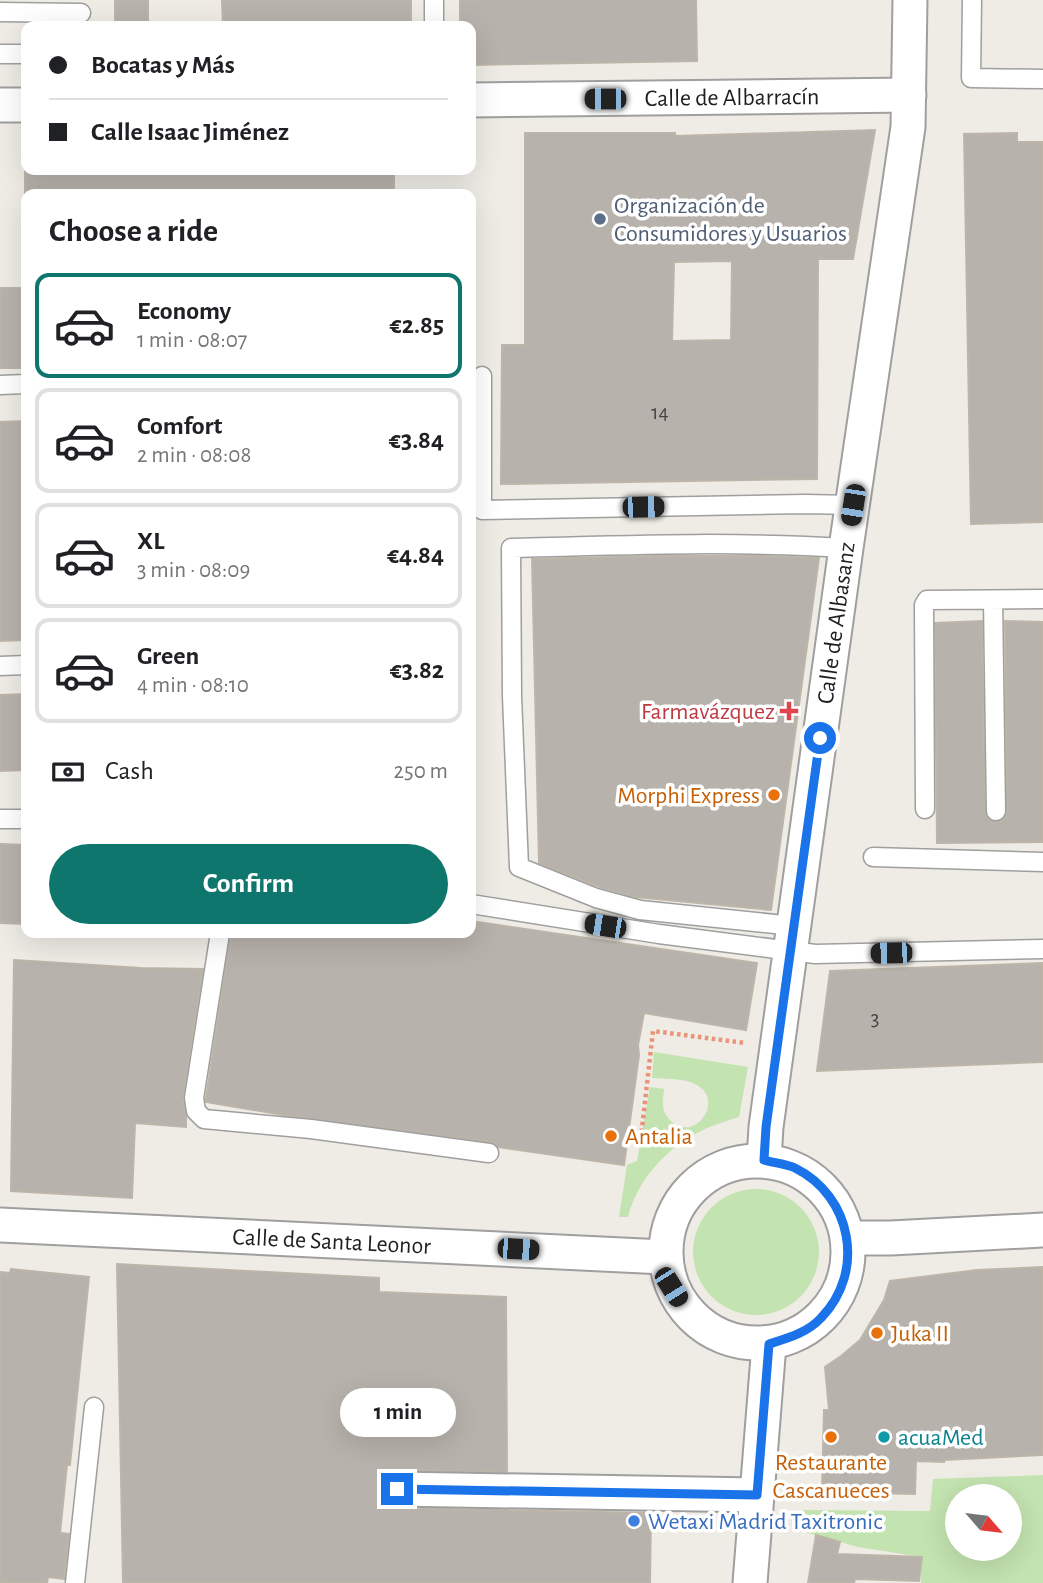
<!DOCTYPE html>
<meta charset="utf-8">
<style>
:root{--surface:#fff;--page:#f2f2f2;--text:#202124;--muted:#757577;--line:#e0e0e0;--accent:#0f766e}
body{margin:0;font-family:"Alegreya Sans",sans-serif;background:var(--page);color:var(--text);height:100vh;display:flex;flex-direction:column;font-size:26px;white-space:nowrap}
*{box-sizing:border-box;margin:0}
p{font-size:23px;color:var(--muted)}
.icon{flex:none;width:38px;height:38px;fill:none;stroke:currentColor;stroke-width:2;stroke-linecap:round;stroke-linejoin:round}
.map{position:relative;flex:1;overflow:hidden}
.panel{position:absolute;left:21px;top:189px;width:455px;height:749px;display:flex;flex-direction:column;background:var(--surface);border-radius:14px;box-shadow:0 7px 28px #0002}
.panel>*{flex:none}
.guide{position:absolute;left:21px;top:21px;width:455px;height:154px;border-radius:14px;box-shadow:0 7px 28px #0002;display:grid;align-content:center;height:154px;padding:0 28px;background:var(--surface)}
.needle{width:46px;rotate:118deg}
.controls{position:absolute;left:945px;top:1484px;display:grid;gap:14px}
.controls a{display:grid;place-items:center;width:77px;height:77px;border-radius:50%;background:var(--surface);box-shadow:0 7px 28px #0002;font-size:35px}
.end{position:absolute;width:32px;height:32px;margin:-16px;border:9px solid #1a73e8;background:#fff;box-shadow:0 0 0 4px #fff}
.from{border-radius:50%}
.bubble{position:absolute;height:49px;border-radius:24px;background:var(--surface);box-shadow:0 7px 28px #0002;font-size:23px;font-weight:600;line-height:49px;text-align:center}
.car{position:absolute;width:21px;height:42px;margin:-21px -10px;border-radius:9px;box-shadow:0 0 5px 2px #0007;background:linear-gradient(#222 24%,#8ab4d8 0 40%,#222 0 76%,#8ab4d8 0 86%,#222 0)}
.guide b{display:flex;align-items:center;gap:24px;height:66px;font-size:26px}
.guide b+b{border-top:2px solid var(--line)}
.guide i{width:18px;height:18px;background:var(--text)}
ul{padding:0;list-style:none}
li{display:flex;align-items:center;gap:21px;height:105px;margin:0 14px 10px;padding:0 14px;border:4px solid var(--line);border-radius:14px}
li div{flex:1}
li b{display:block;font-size:26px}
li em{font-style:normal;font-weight:600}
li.selected{border-color:var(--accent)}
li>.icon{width:63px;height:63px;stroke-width:1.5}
h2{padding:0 28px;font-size:32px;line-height:84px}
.pay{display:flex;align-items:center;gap:18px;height:77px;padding:0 28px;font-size:26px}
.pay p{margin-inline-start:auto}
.primary-button{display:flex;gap:14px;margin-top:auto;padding:14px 28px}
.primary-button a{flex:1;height:80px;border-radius:42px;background:var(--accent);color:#fff;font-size:28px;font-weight:600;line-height:80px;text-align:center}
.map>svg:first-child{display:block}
.grass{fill:#c3e3b0;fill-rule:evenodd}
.building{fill:#b7b2ab;stroke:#beb5a9;stroke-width:2;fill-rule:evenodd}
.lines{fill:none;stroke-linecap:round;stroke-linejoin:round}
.service-casing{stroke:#9f9f9f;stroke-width:21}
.minor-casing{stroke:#9f9f9f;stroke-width:37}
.path{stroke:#eb9379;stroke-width:4.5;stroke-dasharray:3.5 3.5;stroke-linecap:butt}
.service{stroke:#fff;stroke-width:18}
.minor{stroke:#fff;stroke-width:33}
.route{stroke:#1a73e8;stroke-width:9}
.service-dot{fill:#5c6f8a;stroke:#fff;stroke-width:2.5}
.health-dot{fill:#e0444e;stroke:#fff;stroke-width:2.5}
.food-dot{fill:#e8710a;stroke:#fff;stroke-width:2.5}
.culture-dot{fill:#0f9aa8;stroke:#fff;stroke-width:2.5}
.shop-dot{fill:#3f7fe0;stroke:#fff;stroke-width:2.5}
.labels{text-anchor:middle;stroke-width:7;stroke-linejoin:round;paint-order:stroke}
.number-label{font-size:21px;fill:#444341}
.street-label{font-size:24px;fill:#1e1e1e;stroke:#fff}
.service-label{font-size:24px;fill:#4e5e75;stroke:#fff;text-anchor:start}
.health-label{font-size:24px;fill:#be3a42;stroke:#fff;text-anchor:end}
.food-label{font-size:24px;fill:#c56008;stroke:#fff;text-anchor:start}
.culture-label{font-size:24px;fill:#0d838f;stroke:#fff;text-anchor:start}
.shop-label{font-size:24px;fill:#366cbe;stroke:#fff;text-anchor:start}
</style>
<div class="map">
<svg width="1043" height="1583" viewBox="0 0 1043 1583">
<rect width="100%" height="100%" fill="#eeece5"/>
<path class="grass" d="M 654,1052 L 748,1067 L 739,1117 C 725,1121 710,1126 697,1133 C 665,1150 637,1181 628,1217 L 619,1217 L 627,1165 L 637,1161 L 650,1087 L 664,1089 C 664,1094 662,1100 663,1105 C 663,1110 665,1115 669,1119 C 692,1146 728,1100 695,1084 C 683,1078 665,1079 652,1078 Z
M693 1252a63 63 0 1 1 126 0a63 63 0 1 1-126 0Z
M 1043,1475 L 1043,1583 L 921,1583 L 921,1557 L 858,1547 L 801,1531 L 802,1510 L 930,1511 L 933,1479 ZM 957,1496 L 1010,1496 L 1010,1549 L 957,1549 Z"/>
<path class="building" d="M 115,0 L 148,0 L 148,26 L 115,26 Z
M 222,0 L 411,0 L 411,26 L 223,26 Z
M 460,0 L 696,0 L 697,61 L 471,65 L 471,26 L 460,26 Z
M 875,130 L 853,259 L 818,259 L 817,479 L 501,484 L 502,345 L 525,345 L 525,133 L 675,133 L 675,136 ZM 732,261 L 731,340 L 672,341 L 674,262 Z
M 1017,133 L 1017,142 L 1043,142 L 1043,522 L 971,524 L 964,134 Z
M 25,170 L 394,170 L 394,194 L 25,194 Z
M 0,288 L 26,288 L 26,368 L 0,368 Z
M 26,421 L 26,640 L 0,641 L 0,422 Z
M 654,556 L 762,556 L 819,558 L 771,910 L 635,897 L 600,887 L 539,863 L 532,559 Z
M 982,621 L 985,811 L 987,817 L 995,822 L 1002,820 L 1006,816 L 1007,811 L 1005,621 L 1043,622 L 1043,842 L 937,843 L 935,623 Z
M 26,694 L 26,770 L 0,771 L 0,695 Z
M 0,844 L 26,845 L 26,924 L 0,923 Z
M 471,921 L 757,963 L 746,1030 L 644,1013 L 638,1045 L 639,1055 L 624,1165 L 498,1147 L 491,1142 L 283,1115 L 206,1102 L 206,1098 L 231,933 L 471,933 Z
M 14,960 L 141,968 L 203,969 L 183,1096 L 186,1115 L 186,1127 L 135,1123 L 132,1198 L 11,1191 Z
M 1043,963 L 1043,1062 L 817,1071 L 830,971 Z
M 117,1264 L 379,1278 L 379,1292 L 506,1297 L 507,1472 L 397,1470 L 387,1473 L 381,1479 L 378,1488 L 380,1498 L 387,1505 L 397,1508 L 651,1513 L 650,1583 L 123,1583 Z
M 1043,1267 L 1043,1455 L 944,1460 L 944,1462 L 916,1461 L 915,1494 L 822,1492 L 824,1410 L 829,1410 L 825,1367 L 841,1356 L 860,1340 L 884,1300 L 890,1281 L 977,1270 Z
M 11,1269 L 89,1277 L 70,1465 L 67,1465 L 60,1533 L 69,1534 L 64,1579 L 48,1577 L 47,1583 L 0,1583 L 0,1272 L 10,1273 Z
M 816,1535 L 840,1542 L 837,1554 L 922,1557 L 919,1581 L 855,1579 L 854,1583 L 808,1583 Z"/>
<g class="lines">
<defs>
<path id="service" d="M 434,0 L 434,26
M 972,0 L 971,78 L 1043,79
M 0,12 L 81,13
M 0,54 L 26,54
M 482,376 L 482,510 L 805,504 L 853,505
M 0,385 L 26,384
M 993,600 L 996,811
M 0,666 L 26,665
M 925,809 L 924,605 L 927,600 L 1043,599
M 0,819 L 26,819
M 873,857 L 1043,862
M 471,904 L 659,934 L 815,954 L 1043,949
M 794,926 L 640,910 L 596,898 L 519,867 L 512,696 L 511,548 C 623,545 735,541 846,548
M 220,933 L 194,1098 L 196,1111 L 204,1119 L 311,1129 L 489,1153
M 75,1583 L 94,1407"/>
<g id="minor">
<path id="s1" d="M 471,100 L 909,95"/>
<path d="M 0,105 L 26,105"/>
<path id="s2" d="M 764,1160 L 766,1127 L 846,548 L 908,127 L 910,0"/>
<circle cx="757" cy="1252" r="91"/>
<path id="s3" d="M 0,1225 L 664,1257"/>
<path d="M 848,1238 L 891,1238 L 1043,1230"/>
<path d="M 397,1489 L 757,1495"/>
<path d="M 750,1583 L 769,1344"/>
</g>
</defs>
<use href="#service" class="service-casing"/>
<use href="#minor" class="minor-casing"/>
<path class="path" d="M 640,1146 L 653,1031 L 745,1043"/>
<use href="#service" class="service"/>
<use href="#minor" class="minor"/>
</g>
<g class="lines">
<path class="route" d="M 397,1489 L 757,1495 L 769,1344 C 788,1338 807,1333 821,1318 C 866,1272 852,1196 795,1168 C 786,1164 774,1163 764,1160 L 766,1127 L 820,738"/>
</g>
<circle class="service-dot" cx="600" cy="219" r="7"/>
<path class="health-dot" d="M785.5 700.5h7v7h7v7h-7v7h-7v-7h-7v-7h7z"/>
<g class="food-dot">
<circle cx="774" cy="795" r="7"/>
<circle cx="611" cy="1136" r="7"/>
<circle cx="877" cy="1333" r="7"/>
<circle cx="831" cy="1437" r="7"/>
</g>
<circle class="culture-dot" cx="884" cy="1437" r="7"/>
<circle class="shop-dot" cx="634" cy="1521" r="7"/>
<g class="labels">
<g class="number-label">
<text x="660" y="419">14</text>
<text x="875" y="1025">3</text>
</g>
<g class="street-label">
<text dy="8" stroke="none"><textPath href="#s1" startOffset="261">Calle de Albarracín</textPath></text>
<text dy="8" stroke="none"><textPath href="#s2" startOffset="542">Calle de Albasanz</textPath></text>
<text dy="8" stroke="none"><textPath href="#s3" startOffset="332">Calle de Santa Leonor</textPath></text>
</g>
<g class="service-label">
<text x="614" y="213">Organización de<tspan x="614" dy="28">Consumidores y Usuarios</tspan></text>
</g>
<g class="health-label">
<text x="775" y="719">Farmavázquez</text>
</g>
<g class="food-label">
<text x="760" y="803" text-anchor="end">Morphi Express</text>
<text x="625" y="1144">Antalia</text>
<text x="891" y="1341">Juka II</text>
<text x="831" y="1470" text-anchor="middle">Restaurante<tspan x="831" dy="28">Cascanueces</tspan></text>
</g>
<g class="culture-label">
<text x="898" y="1445">acuaMed</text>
</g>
<g class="shop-label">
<text x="648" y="1529">Wetaxi Madrid Taxitronic</text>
</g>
</g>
</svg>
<div class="controls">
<a><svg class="needle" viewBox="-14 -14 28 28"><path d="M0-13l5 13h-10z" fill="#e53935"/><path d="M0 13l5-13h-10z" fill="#757577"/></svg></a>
</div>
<i class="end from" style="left:820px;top:738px"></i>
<i class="end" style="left:397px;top:1489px"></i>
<div class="bubble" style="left:340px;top:1388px;width:116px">1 min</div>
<i class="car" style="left:605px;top:99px;rotate:270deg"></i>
<i class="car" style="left:853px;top:505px;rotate:189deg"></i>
<i class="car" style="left:643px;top:507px;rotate:89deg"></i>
<i class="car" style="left:605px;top:926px;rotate:279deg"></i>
<i class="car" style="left:891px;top:953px;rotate:269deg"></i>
<i class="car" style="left:518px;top:1249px;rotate:93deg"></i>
<i class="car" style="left:671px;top:1287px;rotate:148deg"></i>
<div class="guide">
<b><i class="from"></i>Bocatas y Más</b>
<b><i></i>Calle Isaac Jiménez</b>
</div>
<section class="panel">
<h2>Choose a ride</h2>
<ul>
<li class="selected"><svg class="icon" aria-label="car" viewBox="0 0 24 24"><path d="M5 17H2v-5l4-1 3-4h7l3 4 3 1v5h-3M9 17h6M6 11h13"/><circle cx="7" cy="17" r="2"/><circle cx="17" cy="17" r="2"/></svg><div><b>Economy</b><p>1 min · 08:07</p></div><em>€2.85</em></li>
<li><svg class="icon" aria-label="car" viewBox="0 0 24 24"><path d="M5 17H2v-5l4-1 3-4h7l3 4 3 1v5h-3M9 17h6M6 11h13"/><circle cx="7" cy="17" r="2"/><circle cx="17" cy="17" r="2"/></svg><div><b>Comfort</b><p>2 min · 08:08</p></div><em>€3.84</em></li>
<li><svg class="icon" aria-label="car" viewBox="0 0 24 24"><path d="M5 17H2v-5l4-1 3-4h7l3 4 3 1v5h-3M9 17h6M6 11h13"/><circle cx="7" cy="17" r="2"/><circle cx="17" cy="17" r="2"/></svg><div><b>XL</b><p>3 min · 08:09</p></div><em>€4.84</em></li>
<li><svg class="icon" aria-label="car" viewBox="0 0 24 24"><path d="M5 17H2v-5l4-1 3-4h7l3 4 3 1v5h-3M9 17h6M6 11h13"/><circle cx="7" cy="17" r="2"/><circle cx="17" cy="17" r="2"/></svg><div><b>Green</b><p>4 min · 08:10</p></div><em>€3.82</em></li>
</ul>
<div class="pay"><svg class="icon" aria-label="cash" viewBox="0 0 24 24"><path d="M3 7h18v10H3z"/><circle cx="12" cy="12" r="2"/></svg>Cash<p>250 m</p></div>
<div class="primary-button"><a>Confirm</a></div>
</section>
</div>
